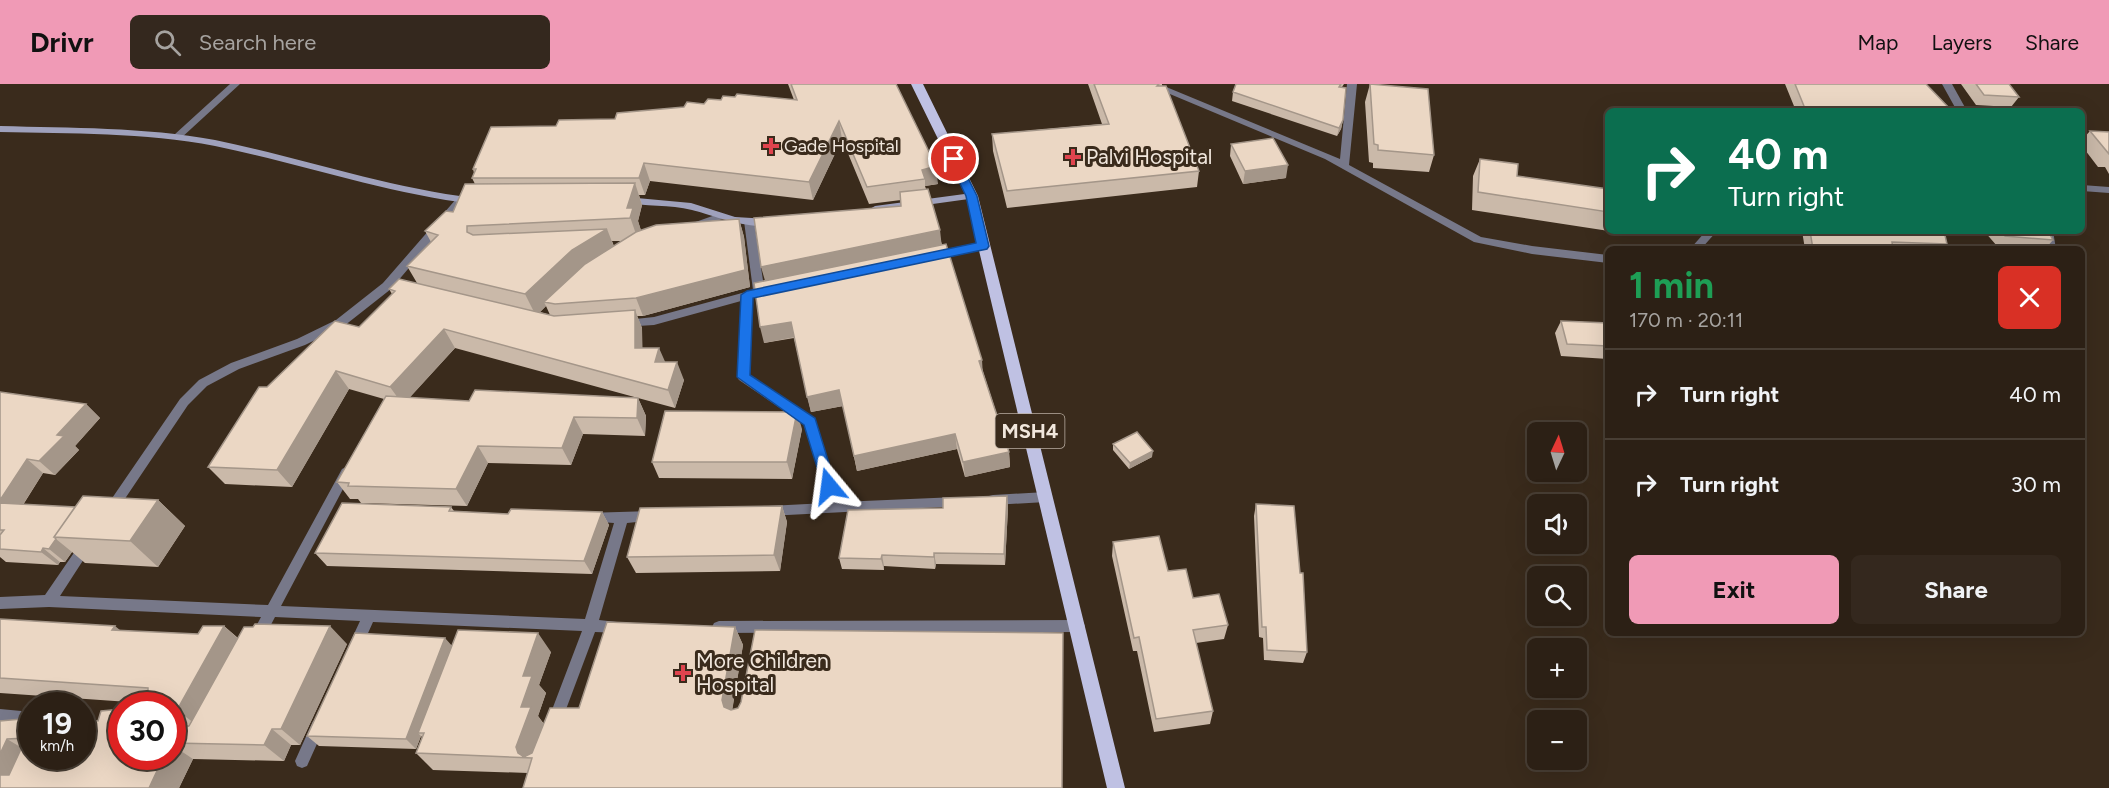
<!DOCTYPE html>
<meta charset="utf-8">
<style>
body{margin:0;font-family:Figtree,sans-serif;background:#34281e;color:#f1f3f6;height:100vh;display:flex;flex-direction:column;font-size:22px;white-space:nowrap}
*{box-sizing:border-box;margin:0}
p{font-size:20px;color:#a6a3a0}
.icon{flex:none;width:33px;height:33px;fill:none;stroke:currentColor;stroke-width:2;stroke-linecap:round;stroke-linejoin:round}
.map{position:relative;flex:1;overflow:hidden}
.panel{position:absolute;left:1605px;top:162px;width:480px;height:390px;display:flex;flex-direction:column;background:#2c2015;border-radius:9px;box-shadow:0 6px 24px #0002,0 0 0 2px #483e34}
.panel>*{flex:none}
.guide{position:absolute;left:1605px;top:24px;width:480px;height:126px;border-radius:9px;box-shadow:0 6px 24px #0002,0 0 0 2px #483e34;background:#0b6e4f;color:#fff;overflow:hidden}
.needle{width:39px;rotate:4deg}
.controls{position:absolute;left:1527px;top:338px;display:grid;gap:12px}
.controls a{display:grid;place-items:center;width:60px;height:60px;border-radius:9px;background:#2c2015;box-shadow:0 6px 24px #0002,0 0 0 2px #483e34;font-size:30px}
.speed{position:absolute;left:18px;top:608px;display:flex;gap:12px;font-size:30px;font-weight:700;text-align:center}
.speed>*{display:grid;place-content:center;width:78px;height:78px;border-radius:50%;background:#2c2015;box-shadow:0 6px 24px #0002,0 0 0 2px #483e34;line-height:1}
.speed small{font-size:15px;font-weight:400}
.speed .limit{border:9px solid #d22;background:#fff;color:#111}
.pin{position:absolute;display:grid;place-items:center;width:51px;height:51px;color:#fff;margin:-26px;border:3px solid #fff;border-radius:50%;box-shadow:0 2px 6px #0007}
.me{position:absolute;width:66px;margin:-33px;rotate:344deg;stroke-linejoin:round;filter:drop-shadow(0 0 4px #0008)}
.turn{display:flex;align-items:center;gap:21px;height:126px;padding:0 24px;font-size:27px}
.turn .icon{width:78px;height:78px;stroke-width:2.5}
.turn b{display:block;font-size:42px;line-height:51px}
.round{display:grid;place-items:center;flex:none;width:63px;height:63px;border-radius:9px;background:#34281e}
.headline{display:flex;align-items:center;justify-content:space-between;height:102px;padding:0 24px}
h1{font-size:36px;font-weight:700;line-height:45px;color:#1e9e55}
.cta{display:flex;gap:12px;margin-top:auto;padding:12px 24px}
.cta a{flex:1;height:69px;border-radius:9px;background:#f09ab6;color:#111;font-size:24px;font-weight:700;line-height:69px;text-align:center}
.cta a+a{background:#34281e;color:#f1f3f6}
ul{padding:0;list-style:none}
li{display:flex;align-items:center;gap:18px;height:90px;padding:0 24px;border-top:2px solid #483e34}
li div{flex:1}
li b{display:block;font-size:22px}
li em{font-style:normal}
header{display:flex;align-items:center;gap:36px;box-sizing:border-box;height:84px;padding:0 30px;background:#f09ab6;color:#111}
header strong{font-size:28px}
nav{display:flex;gap:33px;margin-inline-start:auto;font-size:21px}
.search{width:420px;height:54px;background:#34281e;display:flex;align-items:center;gap:15px;box-sizing:border-box;padding:0 21px;border-radius:9px;color:#a6a3a0;font-size:22px}
.map>svg:first-child{display:block}
.lines{fill:none;stroke-linecap:round;stroke-linejoin:round}
.street{fill:#777889;fill-rule:evenodd}
.secondary{fill:#9fa1bc;fill-rule:evenodd}
.primary{fill:#bfc1e3;fill-rule:evenodd}
.wall{fill:#cab9a9;fill-rule:evenodd}
.shaded-wall{fill:#a49689}
.building{fill:#ebd7c4;stroke:#a49689;stroke-width:1.5}
.route{fill:#1a73e8;stroke:#114b97;stroke-width:1.5}
.health-dot{fill:#e0444e;stroke:#3a2b1c;stroke-width:2}
.labels{text-anchor:middle;stroke-width:6;stroke-linejoin:round;paint-order:stroke}
.far-poi-label{font-size:18px;fill:#f1e7dd;stroke:#3a2b1c;text-anchor:start}
.shield{fill:#3a2b1c;stroke:#baafa3;stroke-width:1.5}
.shield-label{font-size:20px;font-weight:bold;fill:#f1e7dd}
.poi-label{font-size:21px;fill:#f1e7dd;stroke:#3a2b1c;text-anchor:start}
</style>
<header>
<strong>Drivr</strong>
<div class="search"><svg class="icon" aria-label="search" viewBox="0 0 24 24"><circle cx="10" cy="10" r="6"/><path d="M15 15l6 6"/></svg>Search here</div>
<nav><a>Map</a><a>Layers</a><a>Share</a></nav>
</header>
<div class="map">
<svg width="2109" height="704" viewBox="0 0 2109 704">
<rect width="100%" height="100%" fill="#3a2b1c"/>
<g class="lines">
<path class="street" d="M230 0H240L180 55H174V51Z
M1146 0H1159L1340 75 1347 0H1357L1349 81 1481 153 1532 162 1608 171V179L1532 170 1474 158 1325 75Z
M1942 0H1952L1967 27H1957Z
M2082 101 2109 103V109L2082 107Z
M461 113 465 114V118L391 205 344 242 305 261 239 285 207 302 188 321 114 431 110 432 106 431 104 427 106 423 180 315 199 296 231 279 297 255 336 236 383 199 457 114Z
M721 129 726 132 725 134 691 146 686 143 687 141Z
M749 134 754 137 764 203 769 207 768 210 752 214 749 291 814 335 840 418 957 413 961 414 963 418 961 422 768 432 764 431 762 427 764 423 768 422 827 419 805 341 739 296 737 293 741 217 654 241 622 243 620 240 626 236 654 233 753 206 744 137Z
M1706 147H1717L1701 165H1690Z
M2043 147H2053L2056 165H2046Z
M983 158 988 162 987 164 934 176 929 172 934 168Z
M346 383 350 385 352 388 281 522 585 535 614 439 586 437 584 433 586 429 652 427 656 428 658 432 656 436 627 439 599 536 626 539 628 543 626 547 621 549 595 548 559 644 554 646 549 644 547 639 582 547 373 538 360 567 355 569 350 567 348 563 360 537 275 533 263 556 258 558 253 556 251 552 261 533 49 523 0 525V513L45 511 82 457 87 456 92 457 93 461 60 512 268 521 342 385Z
M1046 408 1050 409 1052 413 1050 417 1046 418 993 421 989 420 987 416 989 412 993 411Z
M1078 536 1083 538 1085 542 1083 546 1078 548 719 549 714 547 712 543 714 539 719 537Z
M0 625 32 628V642L0 639Z
M318 635 323 637 325 642 307 682 302 684 297 682 295 677 313 637Z"/>
<path class="secondary" d="M0 42C71 44 144 43 215 56 302 74 385 103 474 114L479 117 474 120C385 109 302 80 215 62 144 48 71 50 0 48Z
M972 109 977 112 976 114 875 128 870 125 875 122Z
M626 113 691 119 735 133 768 135 773 138C759 150 709 130 692 126 670 120 645 123 622 118V114Z"/>
<path class="primary" d="M911 0H923L978 112 1125 704H1107L966 112Z"/>
</g>
<path class="wall" d="M788 0H896L938 100 925 102 926 105 942 161 1009 368 1010 383 965 393 957 365 857 387 843 322 811 328 794 254 764 259 765 197 901 122V116L869 120 842 55 813 116 650 97 645 111H639L642 121 638 137 641 147 739 135 744 153 750 203 643 232H637L642 244V264L665 278 684 296 675 324 638 314 646 332 645 352 583 350 571 381 488 379 467 422 361 419 358 415H350L337 398 384 315 349 305 292 403 225 400 208 383 267 303 359 243 392 210 389 205 417 199 407 182 431 158 425 147 453 128 475 100 472 94 474 89 473 85 556 42 615 35 704 20 735 13 794 16ZM612 157H623L614 162ZM546 222 550 231 540 228ZM455 264 638 314 469 317 409 314Z
M1088 0H1162V2L1199 87 1197 103 1007 124 993 67 992 50 1102 40Z
M1236 0H1344L1342 3 1343 36 1341 45 1337 52 1232 17 1233 8Z
M1370 0 1434 71 1429 88 1373 84V79L1369 78 1365 18Z
M1785 0H1926L1952 27H1796Z
M1961 0H2009L2019 13 2011 23 1976 21Z
M2090 47 2109 48V90L2105 83H2098L2082 62V56Z
M1231 60 1286 94 1243 100 1230 72Z
M1480 75 1517 92 1608 105V147H1637L1635 151 1472 126 1473 92Z
M1802 147H1944L1947 160 1943 165H1805Z
M1984 147H2048L2053 156 2045 165H2032L1997 162Z
M1561 237 1608 239V275L1561 272 1555 249Z
M0 308 86 320 100 334 75 362 79 366 55 391 43 389 23 421 75 423 158 416 185 442 158 483 85 479 72 468 65 478H60L58 481 6 478 0 473Z
M802 345 792 395 659 394 652 378Z
M1113 360 1152 373 1129 385 1113 366Z
M1007 412 1008 424 1005 481 936 480 935 485 884 482V486L842 485 839 474 943 424Z
M1256 420 1300 489 1307 568 1303 579 1264 576 1263 554 1259 553 1254 432Z
M782 422 787 438 780 487 636 489 627 473Z
M451 423 454 427 508 430 602 428 609 441 592 490 327 482 315 469Z
M1113 458 1168 487 1193 514 1228 541 1224 555 1196 559 1213 627 1210 640 1154 648 1137 567H1133L1112 472Z
M0 535 120 547 198 550 224 542 238 554 347 560 300 661H291L284 677 193 675 179 704H0V637L172 672V644L182 645 190 642 172 640V621L0 609Z
M735 543 743 561 732 626 1063 549 528 689 433 686 416 669 422 653 421 652 416 665 319 662 307 652 452 561 551 568 539 601 546 609 538 632 544 640 579 624Z"/>
<path class="shaded-wall" d="M1343 36 1341 45 1337 52 1339 44Z
M839 37 842 55 813 116 809 98Z
M644 79 650 97 645 111 639 94Z
M1288 81 1286 94 1243 100 1245 87Z
M936 82 938 100 925 102V95L922 86Z
M635 99 642 121 638 137 641 146 638 156 627 124Z
M739 135 744 153 750 203 643 232 636 214Z
M607 145 616 168 544 218 546 222 536 232 525 210 572 166Z
M940 146 942 164 766 200 761 183Z
M635 226 642 244 643 282 635 264Z
M791 238 795 253 764 259 760 243Z
M444 245 455 264 403 321 390 303Z
M659 264 667 282 655 278Z
M982 276 983 292 979 277Z
M677 278 684 296 675 324 668 306Z
M336 287 349 305 292 403 277 386Z
M839 306 843 322 811 328 807 313Z
M638 314 646 332 645 352 637 334Z
M86 320 100 334 75 362 79 366 55 391 39 377 57 351Z
M797 328 802 345 792 395 787 378Z
M574 333 583 350 571 381 562 364Z
M955 350 957 365 857 387 854 372Z
M478 362 488 379 467 422 456 405Z
M1153 367 1152 373 1129 385 1130 379Z
M1009 368 1010 383 965 393 963 378Z
M27 375 43 389 15 433 0 421V416Z
M1007 412 1008 424 1005 481 1004 470Z
M158 416 185 442 158 483 130 457Z
M782 422 787 438 780 487 774 471Z
M602 428 609 441 592 490 584 477Z
M56 455 72 468 65 478 49 465Z
M43 464 60 478 58 481 41 468Z
M934 469 936 480 935 485 934 473Z
M882 471 884 482V486L881 475Z
M115 542 137 560 112 546Z
M224 542 244 560 199 643 177 626Z
M330 542 347 560 300 661 281 645Z
M735 543 743 561 731 634 724 623 722 616Z
M538 549 551 568 539 601 546 609 538 632 544 641 532 674 521 673 518 669 516 663 521 623 523 592Z
M445 554 454 564 418 649 421 652 416 665 406 655Z
M272 645 291 661 284 677 264 661Z
M7 655 32 670 19 703 0 694V670Z
M172 661 193 675 179 704H149L164 672H172Z"/>
<path class="building" d="M791 0H896L936 82 922 86 925 95 867 103 839 37 809 98 644 79 639 94H472L476 85H473L491 43 556 42 559 36 615 35 617 29 684 23 687 18 704 20 708 15 721 16 723 12 735 13 737 10 797 16Z
M1094 0H1159L1157 2H1166L1199 87 1007 107 992 50 1109 40Z
M1236 0H1341L1339 3 1346 4 1343 36 1339 44 1233 8Z
M1370 0 1428 5 1434 71 1378 66V61L1374 60Z
M1795 0H1926L1952 27H1806Z
M1976 0H2009L2019 13 1984 11Z
M2090 47 2109 48V70Z
M1273 54 1288 81 1245 87 1231 60Z
M1480 75 1518 80 1517 92 1608 105V128L1478 108Z
M635 99 627 124H633L630 134 467 142V148L473 151 607 145 572 166 525 210 407 182 438 151 425 147 446 127 453 128 465 100Z
M928 105 940 146 761 183 754 134 901 122 900 108Z
M739 135 745 186 636 214 555 220 544 218 585 180 636 148 656 141Z
M1810 147H1944L1947 160 1892 158 1893 165H1813Z
M2001 147H2048L2053 156 2005 152Z
M946 160 982 276 979 277 1009 368 963 378 955 350 854 372 839 306 807 313 791 238 760 243 754 199Z
M399 195 554 232 635 226V264H659L655 278H677L668 306 444 245 390 303 336 287 277 386 208 383 259 303H267L335 237 359 243 395 207 389 205Z
M1561 237 1608 239V262L1567 260Z
M475 306 638 314 637 334 574 333 562 364 478 362 456 405 348 402 349 399 337 398 386 312 469 317Z
M0 308 86 320 57 351 64 352 39 377 27 375 0 416Z
M665 327 797 328 787 378H652Z
M1137 348 1153 367 1130 379 1113 360Z
M83 412 158 416 130 457 54 453Z
M1007 412 1004 470 934 469V473L882 471 881 475 839 474 848 426 943 424V414Z
M0 419 75 423 54 453 56 455 49 465 43 464 41 468 0 465V451L4 446H0Z
M342 419 451 423 449 427 508 430 511 425 602 428 584 477 315 469Z
M1256 420 1294 422 1300 489H1303L1307 568 1267 566 1266 543H1262Z
M782 422 774 471 627 473 640 424Z
M1159 452 1168 487 1186 485 1193 514 1219 510 1228 541 1193 546 1213 627 1156 635 1139 553 1134 554 1113 458Z
M0 535 115 542 112 546 198 550 203 542H224L177 626H172V621H148V604L0 594Z
M607 538 735 543 722 616 724 623 731 626 738 624 741 618 755 546 1063 549 1062 704H523L532 674 416 669 424 649H418L458 546 538 549 523 592H532L521 623H531L516 663 518 669 524 673 532 669 550 624H579Z
M255 540 330 542 281 645H272L264 661 172 659V644L182 645 189 642 244 543H253Z
M355 549 445 554 406 655 307 652Z
M122 625V672H164L149 704H0V691H9L26 654 7 655 0 670V637L32 634V672H82V635L98 637 101 627Z"/>
<path class="route" d="M950 72H957L977 112 989 162 987 165 753 214 750 291 815 334 836 402 829 408 824 406 804 341 737 293 741 211 747 207 976 159 966 112 948 75Z"/>
<g class="health-dot">
<path d="M768 53h6v6h6v6h-6v6h-6v-6h-6v-6h6z"/>
<path d="M1070 64h6v6h6v6h-6v6h-6v-6h-6v-6h6z"/>
<path d="M680 580h6v6h6v6h-6v6h-6v-6h-6v-6h6z"/>
</g>
<g class="labels">
<g class="far-poi-label">
<text x="784" y="68">Gade Hospital</text>
</g>
<rect class="shield" x="995.5" y="330" width="69" height="34" rx="4.5"/>
<g class="shield-label">
<text x="1030" y="354">MSH4</text>
</g>
<g class="poi-label">
<text x="1086" y="80">Palvi Hospital</text>
<text x="696" y="584">More Children<tspan x="696" dy="24">Hospital</tspan></text>
</g>
</g>
</svg>
<div class="controls">
<a><svg class="needle" viewBox="-14 -14 28 28"><path d="M0-13l5 13h-10z" fill="#e53935"/><path d="M0 13l5-13h-10z" fill="#a6a3a0"/></svg></a>
<a><svg class="icon" aria-label="sound" viewBox="0 0 24 24"><path d="M4 9h4l5-4v14l-5-4H4zM17 9q2 3 0 6"/></svg></a>
<a><svg class="icon" aria-label="search" viewBox="0 0 24 24"><circle cx="10" cy="10" r="6"/><path d="M15 15l6 6"/></svg></a>
<a>+</a>
<a>−</a>
</div>
<div class="speed"><div>19<small>km/h</small></div><div class="limit">30</div></div>
<div class="pin" style="left:954px;top:75px;background:#d93025"><svg class="icon" aria-label="arrive" viewBox="0 0 24 24"><path d="M6 21V4h12l-3 4 3 4H6"/></svg></div>
<svg class="me" style="left:829px;top:402px" viewBox="-20 -20 40 40"><path d="M0-17L14 15 0 8-14 15z" fill="#1a73e8" stroke="#fff" stroke-width="4"/></svg>
<div class="guide">
<div class="turn"><svg class="icon" aria-label="right" viewBox="0 0 24 24"><path d="M7 20v-9h11M14 6l5 5-5 5"/></svg><div><b>40 m</b>Turn right</div></div>
</div>
<section class="panel">
<div class="headline"><div><h1>1 min</h1><p>170 m · 20:11</p></div><a class="round" style="background:#d93025;color:#fff"><svg class="icon" aria-label="close" viewBox="0 0 24 24"><path d="M6 6l12 12M18 6L6 18"/></svg></a></div>
<ul>
<li><svg class="icon" aria-label="right" viewBox="0 0 24 24"><path d="M7 20v-9h11M14 6l5 5-5 5"/></svg><div><b>Turn right</b></div><em>40 m</em></li>
<li><svg class="icon" aria-label="right" viewBox="0 0 24 24"><path d="M7 20v-9h11M14 6l5 5-5 5"/></svg><div><b>Turn right</b></div><em>30 m</em></li>
</ul>
<div class="cta"><a>Exit</a><a>Share</a></div>
</section>
</div>
